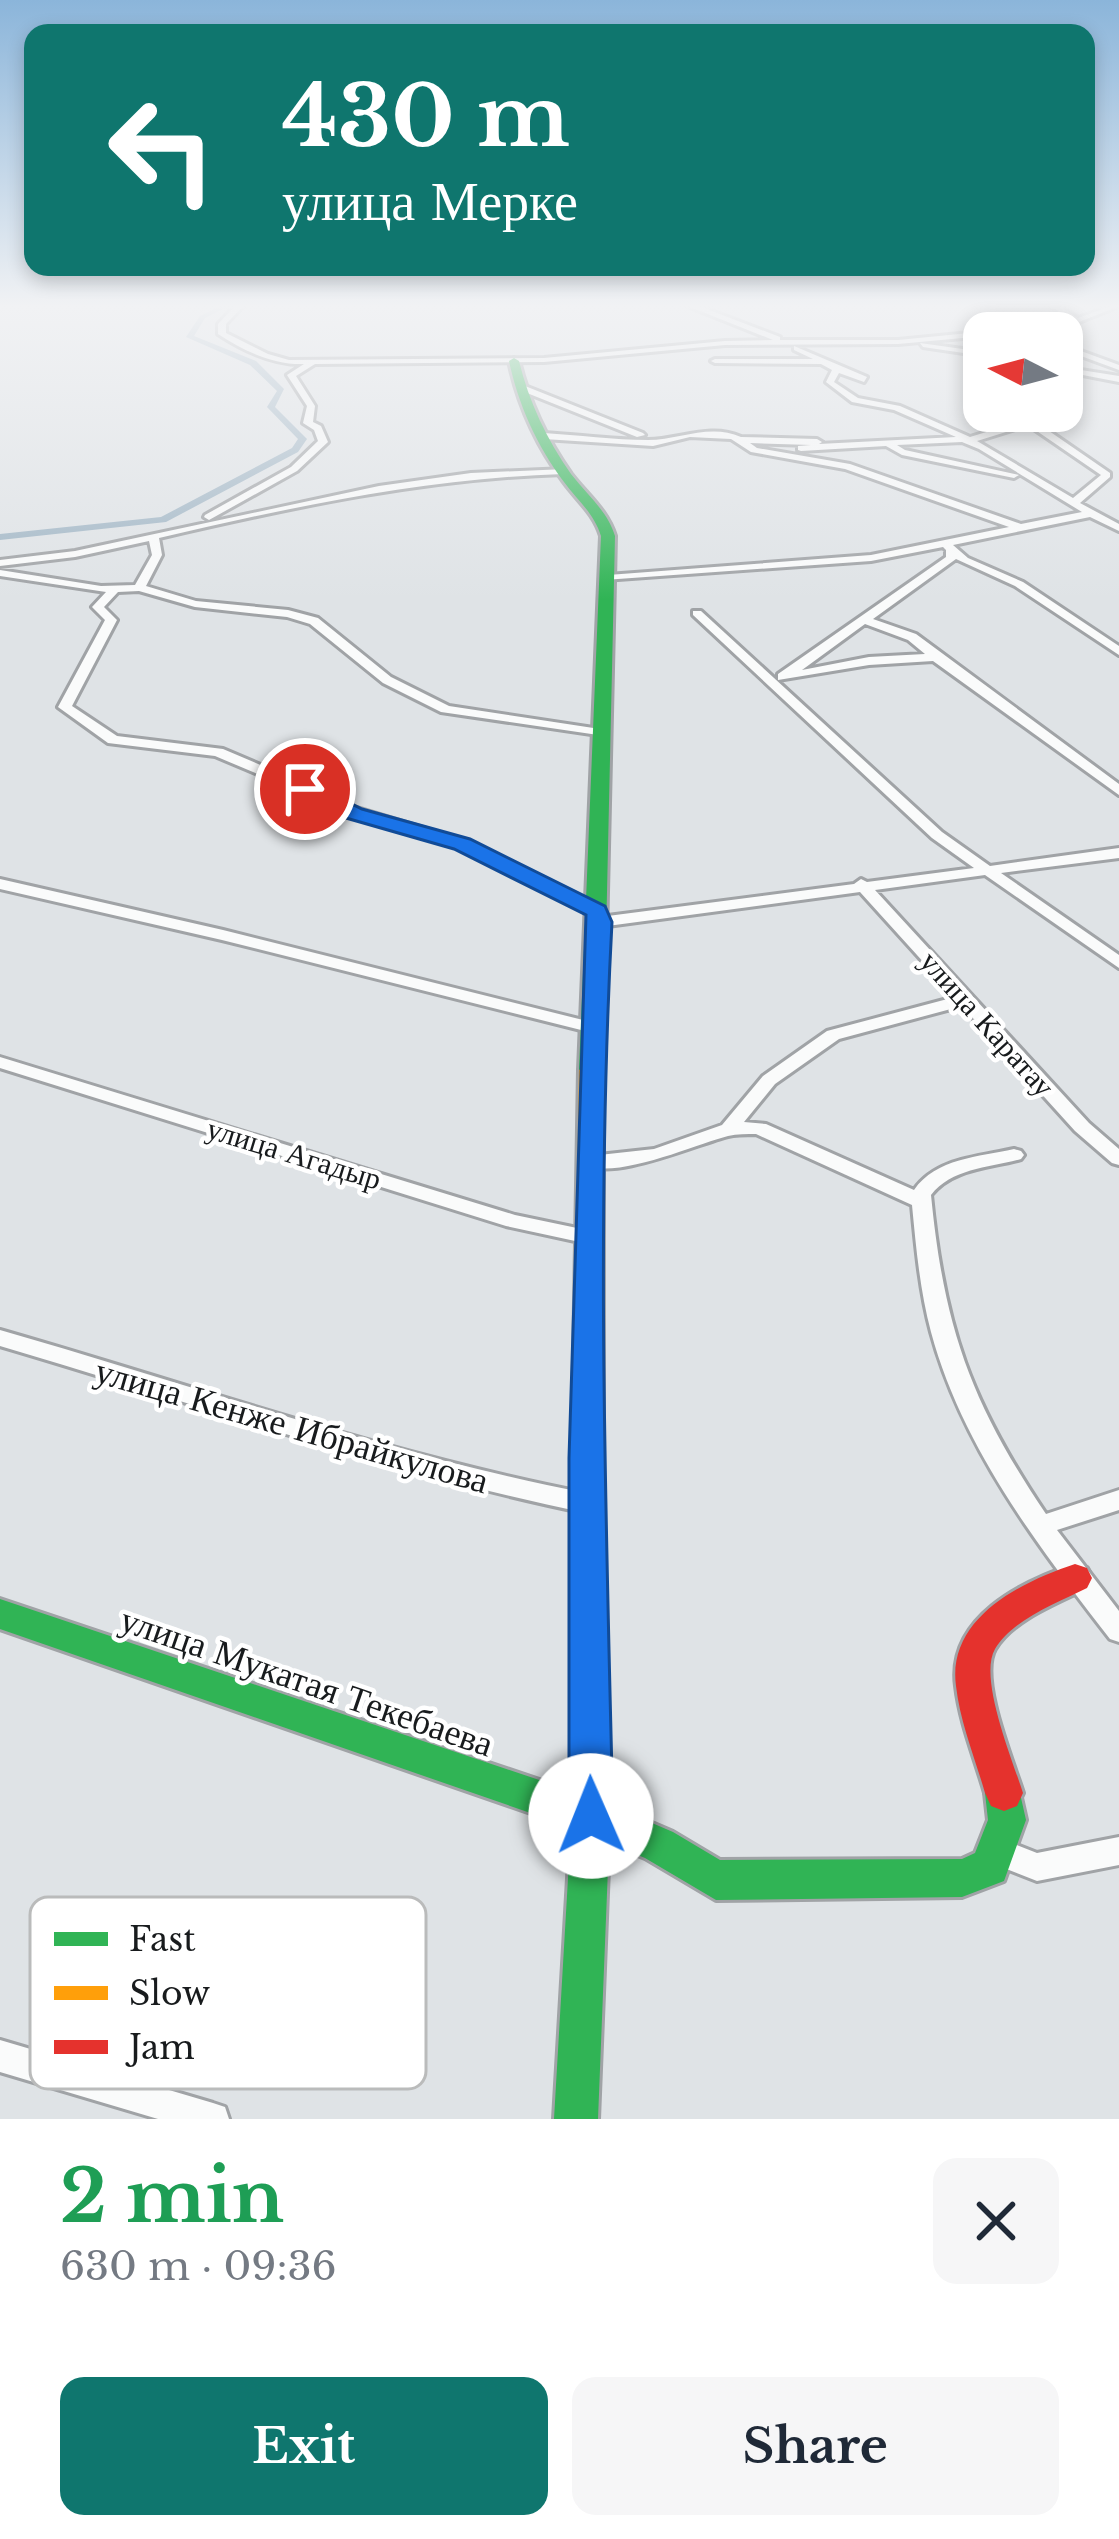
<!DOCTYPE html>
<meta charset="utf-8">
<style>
body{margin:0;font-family:"Libre Baskerville",serif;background:#f6f6f7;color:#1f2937;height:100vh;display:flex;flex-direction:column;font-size:45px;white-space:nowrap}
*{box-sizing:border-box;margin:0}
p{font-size:39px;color:#747a83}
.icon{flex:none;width:66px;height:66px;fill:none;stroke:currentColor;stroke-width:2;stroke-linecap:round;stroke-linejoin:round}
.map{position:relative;height:2119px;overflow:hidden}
.side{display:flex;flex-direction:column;background:#fff;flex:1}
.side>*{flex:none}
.top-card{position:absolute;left:24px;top:24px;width:1071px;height:252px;border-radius:24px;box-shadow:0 6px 18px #0003;background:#0f766e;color:#fff;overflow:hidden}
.needle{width:78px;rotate:276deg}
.fabs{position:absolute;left:963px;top:312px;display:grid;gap:24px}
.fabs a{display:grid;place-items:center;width:120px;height:120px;border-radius:24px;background:#fff;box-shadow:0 6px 18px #0003;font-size:60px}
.pin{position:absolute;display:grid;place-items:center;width:102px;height:102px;color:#fff;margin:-51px;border:6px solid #fff;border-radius:50%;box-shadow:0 3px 12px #0007}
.me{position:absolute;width:132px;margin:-66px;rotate:359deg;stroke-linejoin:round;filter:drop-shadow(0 0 9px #0008)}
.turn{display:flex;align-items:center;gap:42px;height:252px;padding:0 60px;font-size:54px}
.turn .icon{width:156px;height:156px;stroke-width:2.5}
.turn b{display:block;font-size:84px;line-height:102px}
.round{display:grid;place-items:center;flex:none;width:126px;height:126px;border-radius:24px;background:#f6f6f7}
.summary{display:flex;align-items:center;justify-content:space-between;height:204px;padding:0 60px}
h1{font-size:72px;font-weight:700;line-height:90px;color:#1e9e55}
.action{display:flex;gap:24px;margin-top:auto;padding:24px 60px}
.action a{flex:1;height:138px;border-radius:24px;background:#0f766e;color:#fff;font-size:48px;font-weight:700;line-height:138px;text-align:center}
.action a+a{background:#f6f6f7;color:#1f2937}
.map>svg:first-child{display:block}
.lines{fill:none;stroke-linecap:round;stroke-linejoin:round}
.canal{fill:#a1b6c5;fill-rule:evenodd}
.street-casing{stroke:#a0a3a6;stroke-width:6}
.fast-casing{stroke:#a0a3a6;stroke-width:6}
.slow-casing{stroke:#a0a3a6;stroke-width:6}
.jam-casing{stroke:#a0a3a6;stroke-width:6}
.street{fill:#fafbfb;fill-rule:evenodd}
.fast{fill:#30b455;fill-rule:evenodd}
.slow{fill:#ff9f0a;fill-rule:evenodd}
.jam{fill:#e5322d;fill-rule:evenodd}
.route{fill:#1a73e8;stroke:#114b97;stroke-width:3}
.labels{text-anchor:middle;stroke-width:9;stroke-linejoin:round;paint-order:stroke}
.street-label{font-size:30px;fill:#181b1d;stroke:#fff}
.near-street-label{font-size:36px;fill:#181b1d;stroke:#fff}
.key{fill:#fff;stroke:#babbbb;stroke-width:3}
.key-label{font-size:33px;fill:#181b1d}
</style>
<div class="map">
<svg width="1119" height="2119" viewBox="0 0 1119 2119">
<rect width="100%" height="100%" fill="#dfe3e6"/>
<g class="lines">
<path class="canal" d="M227 303H235L205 318 194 336 256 361 284 389 275 407 307 439 298 452 166 522 0 540V534L161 517 292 448 298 439 267 407 277 391 250 365 186 337 200 316Z"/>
<defs>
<path id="street" d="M238 303H246L226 324V333L268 354 289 360 544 358 725 341 773 340 680 303H691L780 337V340H898L1063 324 1071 320 1046 303H1055L1078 318 1119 303V306L1064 328 984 333V336L898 344 725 345 544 362 315 364 296 376 315 406 313 422 321 426 328 442 297 471 209 520 204 517 205 515 291 467 318 441 314 430 303 423 307 406 287 375 304 364C273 365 244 351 218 334V324Z
M920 343 984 352V356L923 347Z
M1062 344 1119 365V370L1062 349Z
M794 346 867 377 864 382 839 373 834 382 858 398 900 406 970 437 1022 421 1010 411H1020L1110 473V477L1080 503 1119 524V531L1090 517 953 545 968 558 1023 582 1119 646V655L1015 586 956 559 873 619 916 634 1119 784V795L933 661 869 665 778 680V674L946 557V550L943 547 871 561 604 580 602 578 608 575 871 555 1009 527 845 469 751 452 731 439 690 437 653 446 544 439 539 436 544 433C578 435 614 440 648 440 679 440 710 423 741 437L817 439 822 442 819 444 956 437 894 410 852 402 826 382 832 370 821 364 715 363 711 361 715 359H813L794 350ZM1028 425 1101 475 1073 498 977 441ZM962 442 979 449 1082 512 1021 524 850 464 757 448 750 443 811 445 798 446V450L801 451 886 446 902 455 1014 478 1019 475 905 450 897 445ZM865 624 908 640 925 654 869 657 802 670Z
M1062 367 1119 376V382L1062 371Z
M975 375 984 382V389L971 378Z
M520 384 643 433 645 435 637 437 517 389Z
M566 469 568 471 563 474C426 478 292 507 159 538L162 555 146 586 196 601 288 610 318 618 391 677 449 706 600 729 607 733 605 736 441 712 383 683 310 624 287 617 195 607 139 591 118 592 104 607 117 620 72 706 117 736 223 749 310 786 324 798 467 841 603 908 605 911 603 914 597 916 457 847 314 804 300 792 215 756 108 743 58 707 105 620 92 607 106 592 0 576V570L101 586 135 585 152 555 149 541 75 557 0 566V560L75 551 379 486 471 473Z
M693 611H701L942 832 990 866 1119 848V858L1001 873 1119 955V968L985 875 875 890 1089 1123 1119 1149V1165L1112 1163 1075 1131 962 1006 839 1039 775 1084 744 1122 766 1124 914 1190C936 1158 979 1157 1014 1149L1021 1151 1024 1155 1021 1159C989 1168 952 1168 931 1195 944 1328 971 1403 1046 1514L1119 1490V1510L1057 1530 1119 1611V1642L1110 1639C1038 1546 962 1447 931 1332 920 1291 916 1247 912 1205L756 1134C747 1134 737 1134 728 1136 696 1144 608 1184 580 1162L590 1156 654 1149 722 1125 763 1076 827 1031 955 997 860 892 600 927 592 922 600 917 854 884 861 879 867 882 974 868 932 838 693 615Z
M0 879 223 930 599 1024 602 1028 593 1033 222 940 0 889Z
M0 1057 515 1215 596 1232 599 1237 596 1242 589 1244 506 1226 0 1068Z
M0 1330C195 1386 386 1454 586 1493L595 1496 598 1503 595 1510 586 1513C386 1472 195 1403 0 1346Z
M996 1837 1037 1853 1119 1837V1865L1037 1881 986 1861 981 1851 986 1841Z
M0 2040 213 2103 225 2107 229 2119H158L0 2072Z"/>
<path id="fast" d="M514 358 519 361C529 402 547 440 571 474 587 495 607 510 615 536L603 1070 591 1077 579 1070 601 536C594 513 577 500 564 482 537 446 518 404 509 361Z
M587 1520 599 1524 603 1534 610 1805 673 1832 720 1860 962 1859 975 1853 988 1820 985 1793 991 1780 1004 1775 1017 1780 1026 1820 1004 1881 962 1897 716 1900 645 1858 609 1843 598 2119H554L571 1827 0 1629V1599L572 1791 571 1534 575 1524Z"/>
<path id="slow" d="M591 1063 603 1070V1534L599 1544 587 1548 575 1544 571 1534 579 1070Z"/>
<path id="jam" d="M1075 1564 1087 1568 1092 1578 1087 1588C1057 1603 1013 1619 995 1649 978 1678 1013 1761 1023 1793L1017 1806 1004 1811 991 1806 985 1793C975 1758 960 1722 956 1686 947 1618 1021 1582 1075 1564Z"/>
</defs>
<use href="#street" class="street-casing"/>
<use href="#fast" class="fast-casing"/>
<use href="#slow" class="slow-casing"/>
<use href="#jam" class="jam-casing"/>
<use href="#street" class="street"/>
<use href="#fast" class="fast"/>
<use href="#slow" class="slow"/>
<use href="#jam" class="jam"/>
</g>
<linearGradient id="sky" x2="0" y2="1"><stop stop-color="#8bb5da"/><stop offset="0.51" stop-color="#f1f2f4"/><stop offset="1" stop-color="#f1f2f4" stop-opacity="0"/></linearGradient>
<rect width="1119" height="600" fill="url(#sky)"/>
<path class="route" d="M297 784H312L362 809 470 839 605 906 612 922C596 1220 606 1518 613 1816L606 1831 591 1837 576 1831 569 1816V1458L586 915 454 849 346 818 297 794Z"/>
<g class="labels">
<g class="street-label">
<text transform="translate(987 1024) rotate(48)" y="10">улица Каратау</text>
<text transform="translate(294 1154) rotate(17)" y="10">улица Агадыр</text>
</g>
<g class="near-street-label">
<text transform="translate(292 1425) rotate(16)" y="13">улица Кенже Ибрайкулова</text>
<text transform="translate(307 1681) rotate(19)" y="13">улица Мукатая Текебаева</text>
</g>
</g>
<rect x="30" y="1897" width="396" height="192" rx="18" class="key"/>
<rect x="54" y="1932" width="54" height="14" fill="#30b455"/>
<rect x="54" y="1986" width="54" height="14" fill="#ff9f0a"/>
<rect x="54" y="2040" width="54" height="14" fill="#e5322d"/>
<g class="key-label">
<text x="129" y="1951">Fast</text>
<text x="129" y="2005">Slow</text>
<text x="129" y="2059">Jam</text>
</g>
</svg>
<div class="fabs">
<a><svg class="needle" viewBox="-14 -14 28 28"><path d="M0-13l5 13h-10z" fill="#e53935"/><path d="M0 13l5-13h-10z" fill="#747a83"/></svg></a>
</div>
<div class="pin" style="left:305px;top:789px;background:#d93025"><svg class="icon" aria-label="arrive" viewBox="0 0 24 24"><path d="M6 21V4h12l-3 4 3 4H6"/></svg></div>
<svg class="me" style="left:591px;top:1816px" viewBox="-20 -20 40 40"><circle r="19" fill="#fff"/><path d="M0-13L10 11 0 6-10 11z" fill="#1a73e8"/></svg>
<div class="top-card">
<div class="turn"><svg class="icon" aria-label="left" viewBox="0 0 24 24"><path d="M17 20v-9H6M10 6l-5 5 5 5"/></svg><div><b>430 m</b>улица Мерке</div></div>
</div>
</div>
<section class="side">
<div class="summary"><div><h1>2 min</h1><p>630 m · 09:36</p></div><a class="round"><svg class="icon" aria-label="close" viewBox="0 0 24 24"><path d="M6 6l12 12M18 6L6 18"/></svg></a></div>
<div class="action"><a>Exit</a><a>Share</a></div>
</section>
